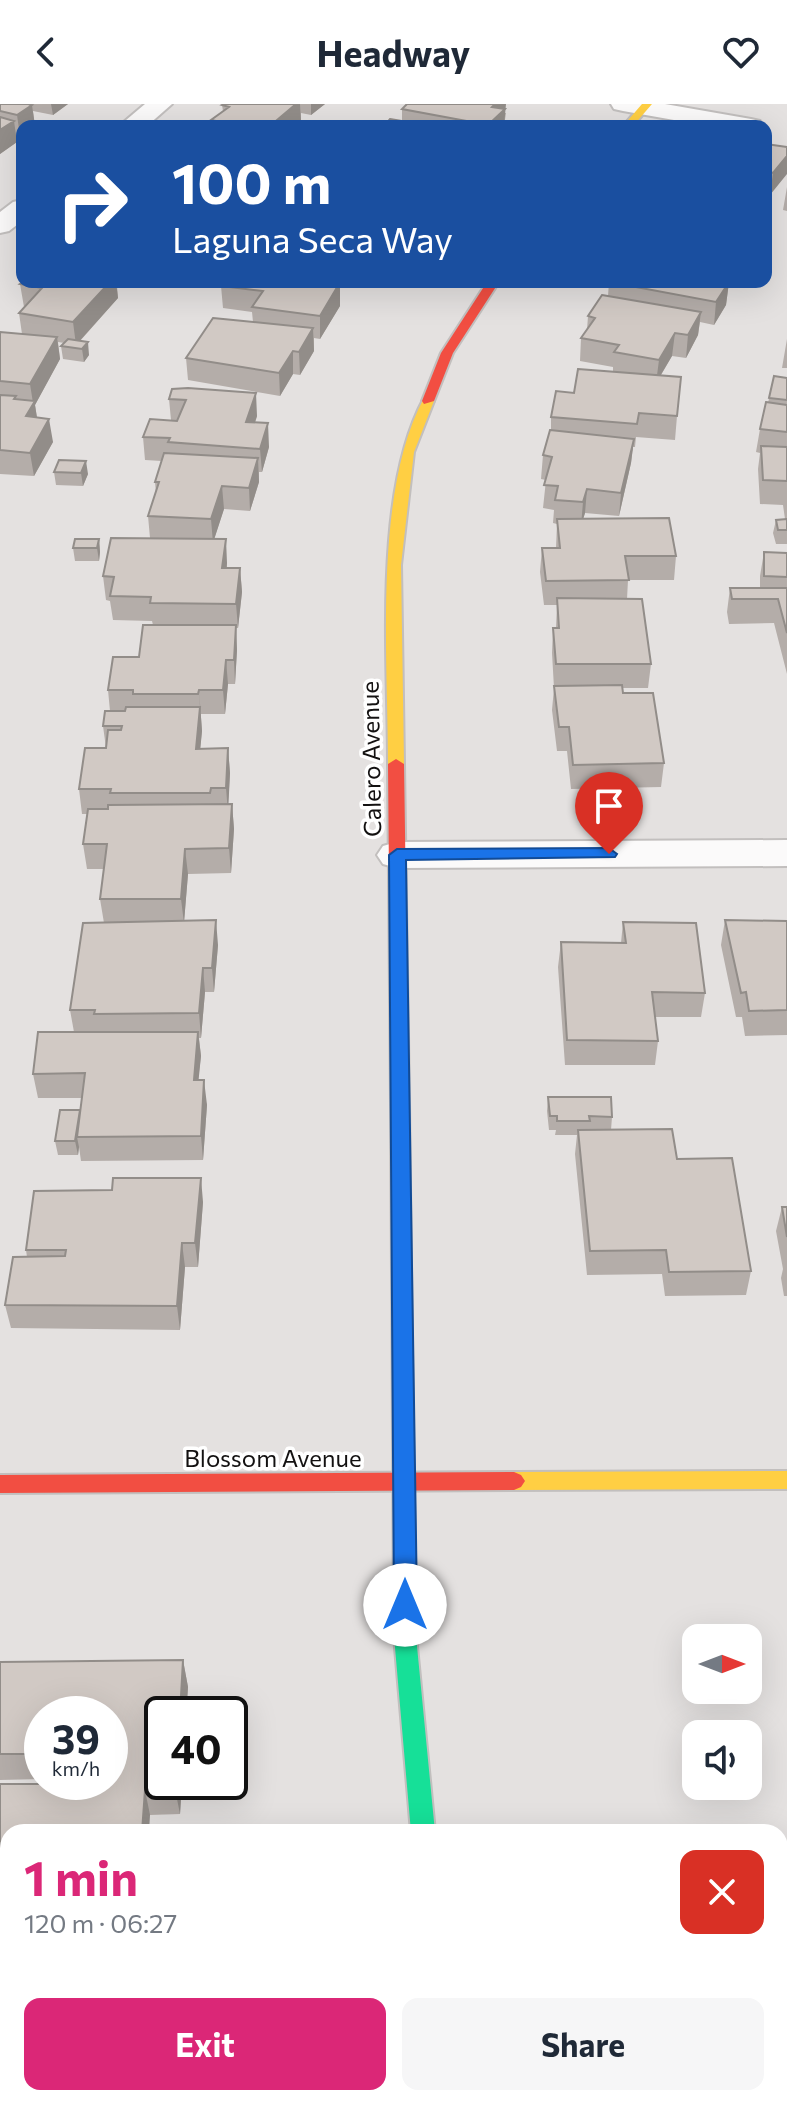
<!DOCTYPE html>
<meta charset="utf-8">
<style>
body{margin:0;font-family:Commissioner,sans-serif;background:#f6f6f7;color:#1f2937;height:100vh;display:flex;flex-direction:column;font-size:30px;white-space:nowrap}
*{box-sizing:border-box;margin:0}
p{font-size:26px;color:#747a83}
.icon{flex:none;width:44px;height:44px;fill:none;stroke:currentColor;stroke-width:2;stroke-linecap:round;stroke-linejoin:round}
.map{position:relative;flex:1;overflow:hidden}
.sheet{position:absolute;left:0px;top:1720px;width:788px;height:282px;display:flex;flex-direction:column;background:#fff;border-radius:24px 24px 0 0;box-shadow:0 8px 32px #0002}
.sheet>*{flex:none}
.top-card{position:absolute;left:16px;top:16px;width:756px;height:168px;border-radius:16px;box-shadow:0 8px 32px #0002;background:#1a4fa0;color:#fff;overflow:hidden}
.needle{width:52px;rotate:90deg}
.fabs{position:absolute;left:682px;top:1520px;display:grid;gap:16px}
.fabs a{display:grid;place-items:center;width:80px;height:80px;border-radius:16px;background:#fff;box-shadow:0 8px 32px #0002;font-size:40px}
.speed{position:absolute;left:24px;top:1592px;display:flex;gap:16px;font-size:40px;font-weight:700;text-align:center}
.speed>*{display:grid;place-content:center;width:104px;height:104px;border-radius:50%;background:#fff;box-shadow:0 8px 32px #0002;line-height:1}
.speed small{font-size:20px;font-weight:400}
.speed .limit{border:4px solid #111;border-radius:12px;background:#fff;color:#111}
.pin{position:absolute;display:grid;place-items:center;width:68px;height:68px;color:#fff;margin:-82px -34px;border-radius:50% 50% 50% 0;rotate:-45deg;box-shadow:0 0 8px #0007}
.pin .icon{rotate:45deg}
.me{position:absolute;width:88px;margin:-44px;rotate:0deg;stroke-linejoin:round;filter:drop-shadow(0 0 6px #0008)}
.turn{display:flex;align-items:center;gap:28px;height:168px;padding:0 24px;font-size:36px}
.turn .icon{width:104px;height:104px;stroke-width:2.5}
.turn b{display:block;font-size:56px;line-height:68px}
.round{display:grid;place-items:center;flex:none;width:84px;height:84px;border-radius:16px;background:#f6f6f7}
.head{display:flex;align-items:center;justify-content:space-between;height:136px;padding:0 24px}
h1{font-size:48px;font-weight:700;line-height:60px;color:#db2777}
.primary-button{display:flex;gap:16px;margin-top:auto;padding:16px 24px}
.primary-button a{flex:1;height:92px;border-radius:16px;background:#db2777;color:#fff;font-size:32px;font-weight:700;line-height:92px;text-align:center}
.primary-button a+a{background:#f6f6f7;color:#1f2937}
header{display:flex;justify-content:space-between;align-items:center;height:104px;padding:0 24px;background:#fff;font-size:36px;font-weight:700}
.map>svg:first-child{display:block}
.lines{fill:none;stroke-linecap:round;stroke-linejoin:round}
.street-casing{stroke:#c2bfbe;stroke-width:4}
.fast-casing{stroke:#c2bfbe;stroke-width:4}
.slow-casing{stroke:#c2bfbe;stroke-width:4}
.jam-casing{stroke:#c2bfbe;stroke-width:4}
.street{fill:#fbfafa;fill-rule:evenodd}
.fast{fill:#16e098;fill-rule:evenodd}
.slow{fill:#ffcf43;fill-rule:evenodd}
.jam{fill:#f24e42;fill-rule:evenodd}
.wall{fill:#b4ada9}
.shaded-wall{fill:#928d89}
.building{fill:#d1c9c4;stroke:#928d89;stroke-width:2}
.route{fill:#1a73e8;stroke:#114b97;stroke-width:2}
.labels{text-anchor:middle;stroke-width:7;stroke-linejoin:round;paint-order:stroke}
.street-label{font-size:24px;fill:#131111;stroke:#fff}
</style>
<header><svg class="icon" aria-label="back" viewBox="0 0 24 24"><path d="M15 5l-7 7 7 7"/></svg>Headway<svg class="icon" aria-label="heart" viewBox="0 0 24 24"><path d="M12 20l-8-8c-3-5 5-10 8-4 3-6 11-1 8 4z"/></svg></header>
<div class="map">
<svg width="787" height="2001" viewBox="0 0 787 2001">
<rect width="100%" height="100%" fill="#e4e1e0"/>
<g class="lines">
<defs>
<path id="street" d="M145 0H172L147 22H119Z
M611 0H665L751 15 760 17 763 22H708L623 7 614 5Z
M22 96V117L9 127 0 129V108L13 98Z
M787 736V762L397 764 383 760 377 751 383 742 397 738Z"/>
<path id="fast" d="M403 1323 410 1326 413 1332 416 1532 435 1728H411L394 1532 393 1332 396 1326Z
M443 1994H469L470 2001H444Z"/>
<path id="slow" d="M642 0H652L633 22H623Z
M424 294 434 297 414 348 401 461 404 660 396 665 388 660C388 554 373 388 424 294Z
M400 993 409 1000 413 1332 410 1338 403 1341 396 1338 393 1332 391 1000Z
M787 1367V1385L514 1386 507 1383 503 1377 507 1371 514 1368Z"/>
<path id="jam" d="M487 178H499L453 249 434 297 424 300 422 297 441 249Z
M396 655 404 660 409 1000 400 1007 391 1000 388 660Z
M514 1368 521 1371 525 1377 521 1383 514 1386 0 1389V1371Z"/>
</defs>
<use href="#street" class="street-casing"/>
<use href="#fast" class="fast-casing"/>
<use href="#slow" class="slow-casing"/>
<use href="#jam" class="jam-casing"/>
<use href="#street" class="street"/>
<use href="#fast" class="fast"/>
<use href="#slow" class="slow"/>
<use href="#jam" class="jam"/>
</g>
<path class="wall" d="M0 0H68L53 11 33 7 35 22H22V30L20 32 16 31 17 38 0 50Z
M224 0H325L311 11 301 9V18L297 21 298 22H211V16L223 7 222 1Z
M402 5 506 9 504 22H384L402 17Z
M766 40 787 43 770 91 766 90Z
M787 83V107L783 106Z
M23 178H126L122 183 117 182 118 194 80 237 89 251 84 258 63 255 61 242 64 239 58 238 60 255 35 301 37 314 53 338 34 372 0 370V228L22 230 19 209 24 203 20 180Z
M224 178H340V202L320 235 314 234V247L300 271 293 270 280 292 188 276 186 254 253 218 252 208 223 204 221 182Z
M609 178H729L726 201 714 221 700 218 698 231 686 254 672 252 661 271 677 312 675 336 636 333 635 343H633L631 359 619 412 585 409 583 415 676 452 674 476H628L627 495 651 560 648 584H622L623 589 664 659 661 683 571 685 567 647H557L552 606 554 584 552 549 553 524H556L557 501H544L540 468 542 444H556L557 420 553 419 554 406 543 404 546 376 541 375 543 351 551 326V313L574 289 613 268V263L580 257 581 234 587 226 588 212 608 192Z
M787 235V264H782Z
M774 272 787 274V440H776L773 429 776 416 785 415 783 401 760 400 758 365 760 349 756 348 760 325 768 299Z
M172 285 257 312 255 319 269 343 262 368H259V378L250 407 224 405 214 435 227 459V464H240L242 488 238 524H236L237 546 235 580H228L225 610H201V613L202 627 200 645 228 644 230 669 228 700H232L234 725 231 769 188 770 184 817 218 841 214 888H205L201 934H199L201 952 198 976 207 1001 203 1056 81 1057 79 1043 78 1051H58L55 1037 80 1006 82 994H38L33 970 74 928 70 906 104 819 100 795 104 765H87L83 740 87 710H82L79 685 106 644 103 622 110 607 108 586 139 553 153 521 152 517 113 516 110 497 106 496 103 472 150 434 148 412 156 389 155 378 162 357 145 356 143 333 171 316 169 295Z
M59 356 88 370 83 382 56 381 54 368Z
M99 435 100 448 99 457H75L73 444Z
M764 448 787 449V570L774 519 729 520 727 508 730 484H760V472Z
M725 816 787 817V931L745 932 742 913H736L721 841Z
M623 818 705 889 701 913H655L658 937 655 961H565L558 863 561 838 621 839Z
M548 993 612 1013 611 1026 677 1055 751 1167 746 1191 665 1192 662 1170 587 1171 575 1050 577 1031H555L556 1026H549L547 1007Z
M203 1098 198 1163H185L180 1226 11 1224 5 1201 27 1153 26 1146Z
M782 1103H787V1192H784L781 1174 783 1165 776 1127Z
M183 1556 188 1583 180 1710 150 1711 8 1728V1836H0V1680L110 1678 42 1610V1675L0 1676V1558Z"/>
<path class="shaded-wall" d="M51 0H68L53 11Z
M296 0H300L301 18 296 22 276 17Z
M311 0H325L311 11Z
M495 0H506L504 22H488L492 3Z
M32 1 35 22H22V30L20 32 17 11Z
M14 17 17 38 0 50V26Z
M787 52V70L770 91 773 69Z
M110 178H116L118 194 76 241 73 218Z
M332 178H340V202L320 235V212Z
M729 178 726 201 714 221 716 198Z
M701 208 698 231 686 254 688 231Z
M313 224 314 247 300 271 299 248Z
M675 229 672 252 656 279 659 256Z
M57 233 60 255 35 301 38 320 26 312 33 299 30 280Z
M88 238 89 251 84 258 82 245Z
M293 247V270L280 292 279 269Z
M256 289 257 312 247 341 246 318Z
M49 315 53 338 34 372 30 349Z
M268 319 269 343 262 368 260 345Z
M634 335 631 359 619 412 621 389Z
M258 354 259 378 250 407 249 384Z
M86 357 88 370 83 382 81 369Z
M222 382 224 405 213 439 211 415Z
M587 385 585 409 581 422 583 398Z
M99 435 100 448 99 457 97 444Z
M226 435 227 459 224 488 222 464Z
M240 464 242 488 238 524 236 500Z
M236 521 237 546 235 580 234 556Z
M226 556 228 580 225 610 223 586Z
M199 586 202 627 198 669 196 645 200 603Z
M228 644 230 669 228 709 226 684Z
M232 700 234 725 231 769 229 744Z
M185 745 188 770 184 819 181 795Z
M216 816 218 841 214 888 212 864Z
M203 864 205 888 201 934 199 909Z
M198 928 201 952 196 1001 194 976Z
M204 976 207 1001 203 1056 201 1032Z
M80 1006 77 1033 79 1043 78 1051 75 1037Z
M201 1074 203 1098 198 1163 195 1139Z
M182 1139 185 1163 180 1226 177 1202Z
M183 1556 188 1583 186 1610H180Z
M176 1678H182L180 1710 175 1685Z
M145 1686 150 1711 149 1728H142Z
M165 1994H171V2001H164Z"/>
<path class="building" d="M0 0H28L32 1 17 11 0 7Z
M224 0H296L276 17 298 21 240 22 211 16 229 3 222 1Z
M407 0H495L492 3 505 5 488 21 402 5Z
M0 13 14 17 0 26Z
M390 15 431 22H384Z
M766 40 787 43V52L773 69 769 68 766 72Z
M23 178H110L73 218 19 209 42 184 20 180Z
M224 178H332L331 179 339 180 320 212 252 203 263 187 221 182Z
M609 178H729L716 198Z
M602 191 701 208 688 231 675 229 659 256 614 248 619 241 581 234 595 214 588 212Z
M213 214 313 224 299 248 293 247 279 269 186 254Z
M0 228 57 233 30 280 0 277Z
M68 235 88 238 82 245 61 242Z
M578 265 681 273 677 312 639 309 637 320 551 313 556 287 574 289Z
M774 272 787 274V296L769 294Z
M188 284 256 289 246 318 268 319 260 345 168 338 170 334 143 333 150 315 177 317 186 296 169 295 172 285Z
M0 291 16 292 14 295 35 297 26 312 49 315 30 349 0 346Z
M766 298 787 301V328L760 325Z
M550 326 634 335 621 389 587 385 583 398 555 396 558 382 544 381 552 353 543 351Z
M761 342 787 343V377L763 376Z
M164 349 258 354 249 384 222 382 211 415 148 412 159 378H155Z
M59 356 86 357 81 369 54 368Z
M669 414 676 452H625L629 476 546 477 542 444H560L557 415Z
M787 415V426H778L776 416Z
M111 434 226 435 222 464H240L236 500 150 499 151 493 110 492 114 473 103 472Z
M75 435H99L97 444H73Z
M764 448 787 449V473L764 472Z
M730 484H787V529L778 495H732Z
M557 494 642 495 651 560H556L553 524H559Z
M143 521H236L234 556H226L223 586H199L198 590H133V586H108L113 553H139Z
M622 581 623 589H653L664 659 573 661 569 623H559L554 582Z
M126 603H200L196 645 228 644 226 684H211L210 689H110L111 685H79L85 644H106L108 626H121L122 622H103L105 607H125Z
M232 700 229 744 185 745 181 795H100L107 740H83L88 705H108V701Z
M216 816 212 864H203L199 909 94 910 95 906H70L83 819Z
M725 816 787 817V906L749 907 746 888 741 889Z
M623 818 696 819 705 889 652 888 658 937 567 936 561 838 626 839Z
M38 928H198L194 976H204L201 1032 77 1033 85 969 33 970Z
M548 993H611L612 1013 589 1012 590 1017H557V1012H550Z
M60 1006H80L75 1037H55Z
M672 1025 677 1055 732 1054 751 1167 669 1168 666 1146 590 1147 578 1026Z
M113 1074H201L195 1139H182L177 1202 5 1201 13 1153 65 1152 66 1146H26L34 1087 112 1086Z
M782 1103H787V1133Z
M183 1556 180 1610H162V1678H176L175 1685 145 1686 142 1728H8V1813H0V1680H44V1678H110V1610H42V1650H0V1558Z
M0 1895H8V1994H165L164 2001H0Z"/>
<path class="route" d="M609 744 617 750 615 753 406 756 417 1501 413 1508 405 1511 398 1508 394 1501 389 751 397 745Z"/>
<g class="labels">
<g class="street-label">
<text transform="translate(372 655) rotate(-91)" y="8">Calero Avenue</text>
<text x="273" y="1363">Blossom Avenue</text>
</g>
</g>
</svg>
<div class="fabs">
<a><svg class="needle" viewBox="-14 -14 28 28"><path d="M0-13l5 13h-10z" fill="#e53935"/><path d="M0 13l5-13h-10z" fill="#747a83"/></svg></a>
<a><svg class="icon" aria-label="sound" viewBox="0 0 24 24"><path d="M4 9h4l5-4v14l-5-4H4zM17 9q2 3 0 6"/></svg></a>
</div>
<div class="speed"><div>39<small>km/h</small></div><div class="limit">40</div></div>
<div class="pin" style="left:609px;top:750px;background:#d93025"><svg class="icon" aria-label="arrive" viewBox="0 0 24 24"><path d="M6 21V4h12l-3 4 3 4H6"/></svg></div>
<svg class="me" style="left:405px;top:1501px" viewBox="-20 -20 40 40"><circle r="19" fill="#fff"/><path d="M0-13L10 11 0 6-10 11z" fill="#1a73e8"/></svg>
<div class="top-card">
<div class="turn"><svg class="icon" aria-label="right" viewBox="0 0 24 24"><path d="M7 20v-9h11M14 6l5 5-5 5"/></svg><div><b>100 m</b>Laguna Seca Way</div></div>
</div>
<section class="sheet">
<div class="head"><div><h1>1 min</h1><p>120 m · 06:27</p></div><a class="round" style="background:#d93025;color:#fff"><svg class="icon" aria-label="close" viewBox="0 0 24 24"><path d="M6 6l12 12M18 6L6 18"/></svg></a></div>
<div class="primary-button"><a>Exit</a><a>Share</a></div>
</section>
</div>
